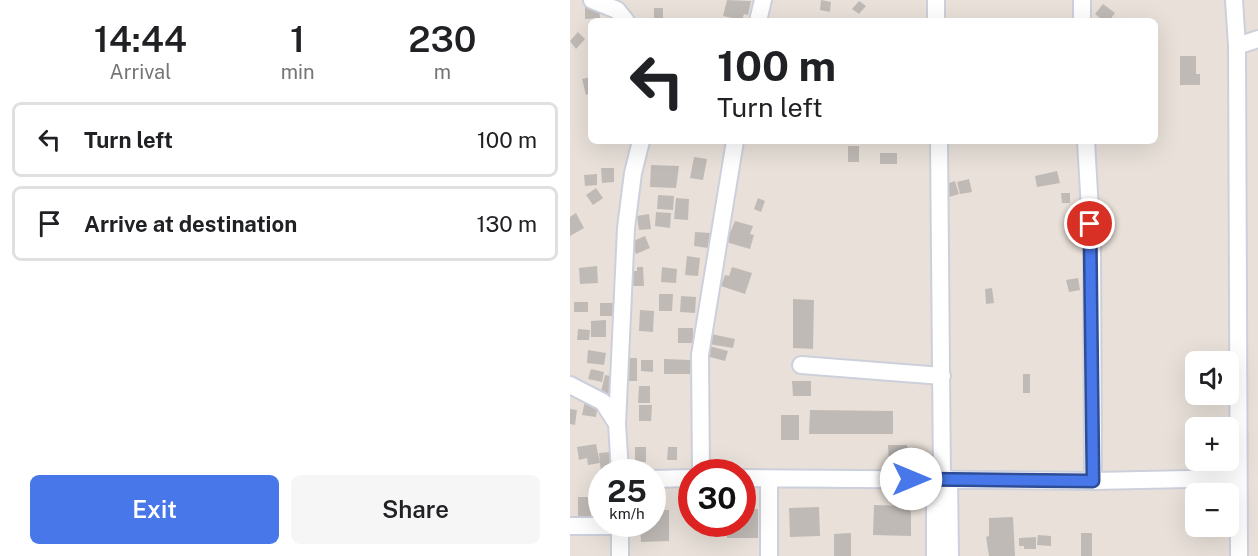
<!DOCTYPE html>
<meta charset="utf-8">
<style>
body{margin:0;font-family:"Public Sans",sans-serif;background:#f6f6f6;color:#202124;height:100vh;display:flex;flex-direction:column;font-size:22px;white-space:nowrap}
*{box-sizing:border-box;margin:0}
p{font-size:20px;color:#757577}
.icon{flex:none;width:33px;height:33px;fill:none;stroke:currentColor;stroke-width:2;stroke-linecap:round;stroke-linejoin:round}
.map{position:relative;flex:1;overflow:hidden}
.details{display:flex;flex-direction:column;background:#fff;width:570px}
.details>*{flex:none}
.hud{position:absolute;left:18px;top:18px;width:570px;height:126px;border-radius:9px;box-shadow:0 6px 24px #0002;background:#fff;color:#202124;overflow:hidden}
.fabs{position:absolute;left:615px;top:351px;display:grid;gap:12px}
.fabs a{display:grid;place-items:center;width:54px;height:54px;border-radius:9px;background:#fff;box-shadow:0 6px 24px #0002;font-size:30px}
.speed{position:absolute;left:18px;top:459px;display:flex;gap:12px;font-size:30px;font-weight:700;text-align:center}
.speed>*{display:grid;place-content:center;width:78px;height:78px;border-radius:50%;background:#fff;box-shadow:0 6px 24px #0002;line-height:1}
.speed small{font-size:15px;font-weight:400}
.speed .limit{border:9px solid #d22;background:#fff;color:#111}
.pin{position:absolute;display:grid;place-items:center;width:51px;height:51px;color:#fff;margin:-26px;border:3px solid #fff;border-radius:50%;box-shadow:0 2px 6px #0007}
.me{position:absolute;width:66px;margin:-33px;rotate:90deg;stroke-linejoin:round;filter:drop-shadow(0 0 4px #0008)}
.turn{display:flex;align-items:center;gap:21px;height:126px;padding:0 30px;font-size:27px}
.turn .icon{width:78px;height:78px;stroke-width:2.5}
.turn b{display:block;font-size:42px;line-height:51px}
.eta{display:flex;justify-content:space-evenly;align-items:center;height:102px;text-align:center}
.eta b{font-size:36px;font-weight:600;line-height:42px}
.action{display:flex;gap:12px;margin-top:auto;padding:12px 30px}
.action a{flex:1;height:69px;border-radius:9px;background:#4777e8;color:#fff;font-size:24px;font-weight:600;line-height:69px;text-align:center}
.action a+a{background:#f6f6f6;color:#202124}
ul{padding:0;list-style:none}
li{display:flex;align-items:center;gap:18px;height:75px;margin:0 12px 9px;padding:0 18px;border:3px solid #e0e0e0;border-radius:9px}
li div{flex:1}
li b{display:block;font-size:22px}
li em{font-style:normal}
main{display:flex;flex:1;min-height:0}
.map>svg:first-child{display:block}
.building{fill:#c0bab6}
.lines{fill:none;stroke-linecap:round;stroke-linejoin:round}
.minor-casing{stroke:#ccd0db;stroke-width:20}
.minor{stroke:#fff;stroke-width:16}
.route-casing{stroke:#2e4d97;stroke-width:15}
.route{stroke:#4777e8;stroke-width:10}
</style>
<main>
<section class="details">
<div class="eta">
<div><b>14:44</b><p>Arrival</p></div>
<div><b>1</b><p>min</p></div>
<div><b>230</b><p>m</p></div>
</div>
<ul>
<li><svg class="icon" aria-label="left" viewBox="0 0 24 24"><path d="M17 20v-9H6M10 6l-5 5 5 5"/></svg><div><b>Turn left</b></div><em>100 m</em></li>
<li><svg class="icon" aria-label="arrive" viewBox="0 0 24 24"><path d="M6 21V4h12l-3 4 3 4H6"/></svg><div><b>Arrive at destination</b></div><em>130 m</em></li>
</ul>
<div class="action"><a>Exit</a><a>Share</a></div>
</section>
<div class="map">
<svg width="688" height="556" viewBox="0 0 688 556">
<rect width="100%" height="100%" fill="#e8e0d9"/>
<path class="building" d="M157 0 181 1 178 15 174 14 172 20 153 16Z
M251 0 261 2 260 12 250 10Z
M289 1 296 6 289 14 282 9Z
M533 4 545 13 539 21H534L525 14Z
M15 7H29L30 18 15 19Z
M84 8H93V18H84Z
M8 32 15 39 6 49 0 41Z
M610 56H626V74H630V85H610Z
M21 77V93L16 95 12 79Z
M278 146H289V162H278Z
M310 153H327V164H310Z
M124 157 137 159 133 180 120 178Z
M81 165 109 166 106 188 80 187Z
M31 168H44V182L32 183Z
M487 171 490 183 467 187 465 176Z
M27 174V185L15 186 14 175Z
M399 179 402 192 390 194 387 182Z
M385 181 389 194 379 197 376 184Z
M26 188 33 198 23 205 16 195Z
M491 193H500V203H492Z
M88 195 104 196 103 210 87 209Z
M106 198 119 199 118 220 104 219Z
M188 198 195 201 191 212 184 209Z
M86 212 101 213 100 228 85 226Z
M6 213 14 228 0 236V217Z
M79 214 81 229 69 230 67 216Z
M165 221 183 226 180 234 184 235 180 249 156 242Z
M125 232 140 233 138 248 124 246Z
M75 236 80 248 66 254 61 242Z
M117 256 130 258 128 276 115 275Z
M27 266 28 283 10 284 9 268Z
M67 267H73L74 286H59V271H67Z
M92 267 107 269 106 283 91 282Z
M162 267 182 273 175 294 151 286 155 275 159 276Z
M508 278 510 290 499 292 496 280Z
M422 288 424 303 416 304 415 289Z
M89 294H103L102 311H89Z
M111 296 126 297 125 313 110 312Z
M223 299 244 300 243 349 223 348Z
M4 302H18V312H4Z
M30 303H44V316H30Z
M70 310 84 311 83 332 69 331Z
M36 320V337H21V321Z
M108 328H123V343H108Z
M8 329 20 330 19 340H7Z
M141 334 165 339 163 348 139 344Z
M139 346 158 351 155 361 136 356Z
M18 350 36 353 34 365 17 363Z
M55 358H67V381H55Z
M94 359 120 360V374H94Z
M71 360H83V372L71 371Z
M21 369 34 372 32 382 18 379Z
M453 374H460V393H453Z
M35 375 46 377 42 399 30 396Z
M222 381H241V396H223Z
M69 386H80V403H68Z
M15 401 28 403 26 417 12 415Z
M69 405H82L81 421H69Z
M0 409 7 410 5 425 0 424Z
M240 410 323 411V434H239Z
M211 415H229V440H211Z
M26 444 30 463 18 465 17 458 9 460 7 447Z
M318 445H337L338 463 319 464Z
M65 447H76V462H65Z
M98 447H107V460H97Z
M41 452 43 472H31L29 453Z
M8 497H21V520H8Z
M304 505 341 506V536L303 535Z
M249 507 250 536 220 537 219 508Z
M188 509V538H157V524H172V510Z
M82 510H99V541L71 542 70 524H82Z
M443 517 445 556H419L416 537 419 536V518Z
M281 533V556H264V534Z
M511 533H522V556H511Z
M468 535 481 536V546L467 545Z
M466 537V549H454V546H449V538Z"/>
<g class="lines">
<defs>
<path id="minor" d="M22 0 47 10 56 21
M366 0V21
M512 0V21
M664 0 667 46 669 556
M188 21 193 0
M667 46 688 39
M369 141 372 479
M516 141 522 245 523 481
M231 365 372 376
M0 385 33 402 47 424
M50 472 47 424 56 228 63 173 71 141
M131 472 130 355 165 141
M172 478 523 481 668 478
M82 479 122 478
M199 479V556
M365 479V556
M379 479 380 556
M50 524V556
M0 526H50"/>
</defs>
<use href="#minor" class="minor-casing"/>
<use href="#minor" class="minor"/>
</g>
<g class="lines">
<defs>
<path id="route" d="M341 479 523 481 520 224"/>
</defs>
<use href="#route" class="route-casing"/>
<use href="#route" class="route"/>
</g>
</svg>
<div class="fabs">
<a><svg class="icon" aria-label="sound" viewBox="0 0 24 24"><path d="M4 9h4l5-4v14l-5-4H4zM17 9q2 3 0 6"/></svg></a>
<a>+</a>
<a>−</a>
</div>
<div class="speed"><div>25<small>km/h</small></div><div class="limit">30</div></div>
<div class="pin" style="left:520px;top:224px;background:#d93025"><svg class="icon" aria-label="arrive" viewBox="0 0 24 24"><path d="M6 21V4h12l-3 4 3 4H6"/></svg></div>
<svg class="me" style="left:341px;top:479px" viewBox="-20 -20 40 40"><circle r="19" fill="#fff"/><path d="M0-13L10 11 0 6-10 11z" fill="#4777e8"/></svg>
<div class="hud">
<div class="turn"><svg class="icon" aria-label="left" viewBox="0 0 24 24"><path d="M17 20v-9H6M10 6l-5 5 5 5"/></svg><div><b>100 m</b>Turn left</div></div>
</div>
</div>
</main>
